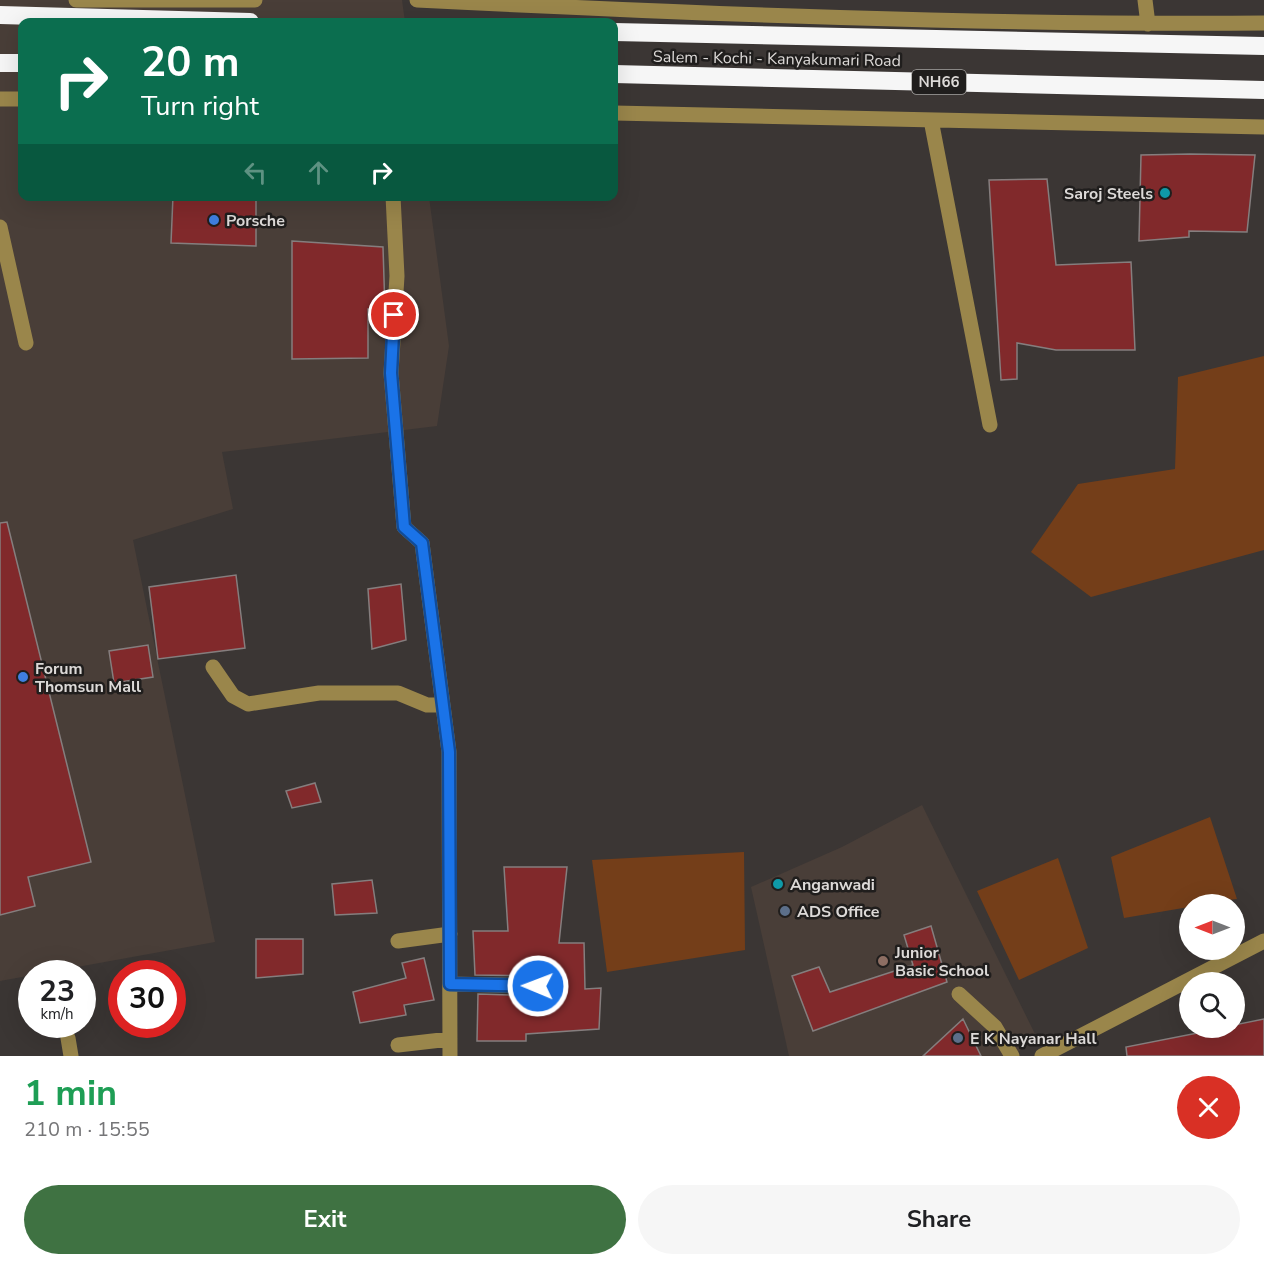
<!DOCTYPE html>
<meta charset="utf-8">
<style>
body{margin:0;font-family:"Nunito Sans",sans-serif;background:#f6f6f6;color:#202124;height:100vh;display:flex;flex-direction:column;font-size:22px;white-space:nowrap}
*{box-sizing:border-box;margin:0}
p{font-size:20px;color:#757577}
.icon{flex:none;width:33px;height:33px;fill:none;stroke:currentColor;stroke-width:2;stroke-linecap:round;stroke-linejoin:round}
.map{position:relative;height:1056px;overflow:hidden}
.panel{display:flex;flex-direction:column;background:#fff;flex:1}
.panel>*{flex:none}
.top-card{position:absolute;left:18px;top:18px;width:600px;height:183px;border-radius:12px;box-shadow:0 6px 24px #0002;background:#0b6e4f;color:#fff;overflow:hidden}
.needle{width:39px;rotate:270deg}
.fabs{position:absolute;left:1179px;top:894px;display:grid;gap:12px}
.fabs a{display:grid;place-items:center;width:66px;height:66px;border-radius:50%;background:#fff;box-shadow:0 6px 24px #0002;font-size:30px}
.speed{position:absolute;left:18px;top:960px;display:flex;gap:12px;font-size:30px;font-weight:700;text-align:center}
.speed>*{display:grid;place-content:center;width:78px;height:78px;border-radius:50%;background:#fff;box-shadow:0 6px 24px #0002;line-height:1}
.speed small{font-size:15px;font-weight:400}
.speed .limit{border:9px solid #d22;background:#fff;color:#111}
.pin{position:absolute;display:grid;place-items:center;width:51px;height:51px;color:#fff;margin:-26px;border:3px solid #fff;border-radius:50%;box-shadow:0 2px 6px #0007}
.me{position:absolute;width:66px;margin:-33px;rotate:271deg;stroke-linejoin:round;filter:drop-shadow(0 0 4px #0008)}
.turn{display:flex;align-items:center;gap:21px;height:126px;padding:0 24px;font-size:27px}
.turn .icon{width:78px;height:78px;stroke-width:2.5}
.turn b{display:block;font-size:42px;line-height:51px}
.lanes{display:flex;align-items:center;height:57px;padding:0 24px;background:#0003;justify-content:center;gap:30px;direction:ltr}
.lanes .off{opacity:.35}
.round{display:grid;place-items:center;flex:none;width:63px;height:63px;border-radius:32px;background:#f6f6f6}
.head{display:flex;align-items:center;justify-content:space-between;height:102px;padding:0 24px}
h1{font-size:36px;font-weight:700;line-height:45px;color:#1e9e55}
.primary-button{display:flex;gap:12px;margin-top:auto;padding:12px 24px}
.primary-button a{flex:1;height:69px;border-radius:36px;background:#3f7242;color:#fff;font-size:24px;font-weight:700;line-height:69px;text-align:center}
.primary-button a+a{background:#f6f6f6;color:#202124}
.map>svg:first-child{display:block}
.built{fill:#493e38}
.green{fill:#743e19}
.building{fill:#81292b;stroke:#857e7e;stroke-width:1.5}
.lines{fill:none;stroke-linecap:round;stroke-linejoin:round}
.minor{stroke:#9a864b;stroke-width:15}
.highway{stroke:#f6f6f6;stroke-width:18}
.route-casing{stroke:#114b97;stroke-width:15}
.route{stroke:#1a73e8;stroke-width:10}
.culture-dot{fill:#0f9aa8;stroke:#201e1d;stroke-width:2}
.shop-dot{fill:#3f7fe0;stroke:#201e1d;stroke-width:2}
.service-dot{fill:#5c6f8a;stroke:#201e1d;stroke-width:2}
.education-dot{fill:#8d6e63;stroke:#201e1d;stroke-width:2}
.labels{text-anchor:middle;stroke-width:5;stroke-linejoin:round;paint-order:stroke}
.shield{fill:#201e1d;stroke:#a4a2a0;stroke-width:1.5}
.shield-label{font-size:15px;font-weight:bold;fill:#dddad8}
.street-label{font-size:16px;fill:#dddad8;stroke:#201e1d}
.poi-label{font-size:16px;font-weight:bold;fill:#dddad8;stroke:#201e1d;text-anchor:start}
</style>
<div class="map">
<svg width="1264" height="1056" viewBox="0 0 1264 1056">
<rect width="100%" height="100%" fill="#3b3634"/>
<path class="built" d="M0 0H402L405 22H22V196L429 197 449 346 437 426 222 452 233 509 133 540 215 942 0 981Z
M922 805 1035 1034 1015 1056H789L751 887 842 847Z"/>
<path class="green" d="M1264 356V550L1091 597 1031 552 1078 484 1175 469 1178 377Z
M1210 817 1237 899 1190 904 1189 907 1124 918 1111 857Z
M744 852 745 950 607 972 592 860Z
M1058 858 1088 948 1019 980 977 891Z"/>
<path class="building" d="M1190 154 1255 155 1247 232 1189 231V237L1139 241 1141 155Z
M1047 179 1056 265 1131 262 1135 350H1056L1017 343V379L1001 380 989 180Z
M173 196H256V246L171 243Z
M292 241 383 247 385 311 368 309V358L292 359Z
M7 522 91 862 28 877 35 906 0 915V523Z
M236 575 245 648 158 659 149 587Z
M401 584 406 640 372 649 368 589Z
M148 645 153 677 114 683 109 651Z
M315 783 321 802 292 808 286 791Z
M504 867H567L559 943H584L585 989 601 988 599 1029 526 1034V1041H477L478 994 538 996 546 992 548 987 546 981 539 976 475 975 473 931H508Z
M372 880 377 913 335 915 332 884Z
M931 926 947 982 813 1031 792 976 819 967 830 992 913 965 904 935Z
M256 939H303V974L256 978Z
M424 958 434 1000 404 1005 406 1015 360 1023 353 992 406 978 402 963Z
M963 1019 981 1056H923Z
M1264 1019V1056H1127L1126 1047 1223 1028H1234V1025Z"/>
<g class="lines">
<path class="minor" d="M76 0H255
M417 0C699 14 981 25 1264 23
M1145 0 1148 24
M0 99H22
M614 113 1264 127
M931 120 990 425
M393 196 397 276 391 373 404 527 422 543 449 752 450 1056
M0 227 26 343
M213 667 233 696 248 704 319 693H398L427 705H443
M398 941 450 934
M450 984 538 986
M959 994 995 1027 1012 1056
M68 1038 71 1056
M398 1045 450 1039
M1042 1056 1264 941"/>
<path class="highway" d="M0 15 250 22
M614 32 1264 46
M0 63H22
M614 74 1264 90"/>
</g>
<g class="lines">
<defs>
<path id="route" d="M394 315 391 373 404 527 422 543 449 752 450 984 538 986"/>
</defs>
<use href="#route" class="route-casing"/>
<use href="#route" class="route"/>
</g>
<g class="culture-dot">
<circle cx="1165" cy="193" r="6"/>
<circle cx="778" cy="884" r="6"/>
</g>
<g class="shop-dot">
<circle cx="214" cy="220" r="6"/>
<circle cx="23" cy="677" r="6"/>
</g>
<g class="service-dot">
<circle cx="785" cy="911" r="6"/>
<circle cx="958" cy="1038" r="6"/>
</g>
<circle class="education-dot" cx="883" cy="961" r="6"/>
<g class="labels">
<rect class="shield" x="912" y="70" width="54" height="24" rx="4.5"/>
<g class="shield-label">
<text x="939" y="87">NH66</text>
</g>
<g class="street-label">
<text transform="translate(777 58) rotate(1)" y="6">Salem - Kochi - Kanyakumari Road</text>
</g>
<g class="poi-label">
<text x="1153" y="199" text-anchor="end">Saroj Steels</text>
<text x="226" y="226">Porsche</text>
<text x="35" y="674">Forum<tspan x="35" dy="18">Thomsun Mall</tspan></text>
<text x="790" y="890">Anganwadi</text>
<text x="797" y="917">ADS Office</text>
<text x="895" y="958">Junior<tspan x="895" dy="18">Basic School</tspan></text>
<text x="970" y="1044">E K Nayanar Hall</text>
</g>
</g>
</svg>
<div class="fabs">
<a><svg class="needle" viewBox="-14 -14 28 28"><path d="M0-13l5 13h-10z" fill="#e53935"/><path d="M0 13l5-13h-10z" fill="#757577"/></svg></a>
<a><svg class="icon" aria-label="search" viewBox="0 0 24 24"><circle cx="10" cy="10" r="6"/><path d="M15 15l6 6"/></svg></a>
</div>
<div class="speed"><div>23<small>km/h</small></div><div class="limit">30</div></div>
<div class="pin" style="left:394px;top:315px;background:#d93025"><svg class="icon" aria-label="arrive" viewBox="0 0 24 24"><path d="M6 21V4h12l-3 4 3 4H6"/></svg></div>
<svg class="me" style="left:538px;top:986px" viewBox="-20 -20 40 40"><circle r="17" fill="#1a73e8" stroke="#fff" stroke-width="3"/><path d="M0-11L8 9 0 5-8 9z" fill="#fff"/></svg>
<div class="top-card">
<div class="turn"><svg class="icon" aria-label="right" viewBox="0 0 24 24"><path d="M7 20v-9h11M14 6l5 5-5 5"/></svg><div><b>20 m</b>Turn right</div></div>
<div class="lanes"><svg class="icon off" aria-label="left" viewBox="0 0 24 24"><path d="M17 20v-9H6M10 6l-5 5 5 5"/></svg><svg class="icon off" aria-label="ahead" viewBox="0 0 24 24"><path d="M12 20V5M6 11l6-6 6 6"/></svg><svg class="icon" aria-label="right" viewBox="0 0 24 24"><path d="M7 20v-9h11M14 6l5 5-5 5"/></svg></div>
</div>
</div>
<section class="panel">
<div class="head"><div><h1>1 min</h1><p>210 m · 15:55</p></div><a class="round" style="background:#d93025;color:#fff"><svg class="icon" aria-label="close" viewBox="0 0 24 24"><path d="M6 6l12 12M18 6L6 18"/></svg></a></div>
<div class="primary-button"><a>Exit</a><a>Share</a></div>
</section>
